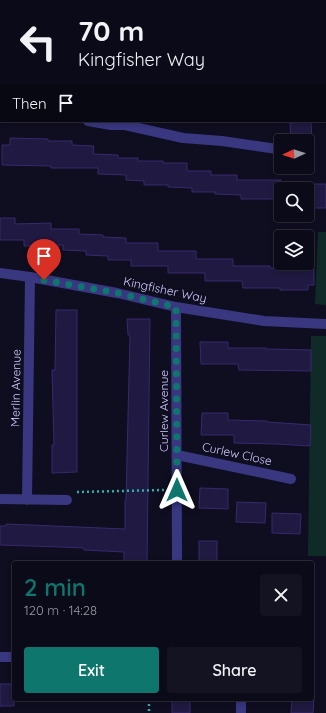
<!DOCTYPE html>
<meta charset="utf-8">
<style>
body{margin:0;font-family:Quicksand,sans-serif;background:#141321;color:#f1f3f6;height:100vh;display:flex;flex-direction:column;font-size:15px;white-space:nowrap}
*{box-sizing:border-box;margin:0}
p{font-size:13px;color:#9a9aa2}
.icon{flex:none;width:22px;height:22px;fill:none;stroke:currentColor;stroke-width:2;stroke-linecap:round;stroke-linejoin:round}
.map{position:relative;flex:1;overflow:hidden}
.drawer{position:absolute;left:12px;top:561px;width:302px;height:140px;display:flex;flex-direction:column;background:#0b0a18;border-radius:4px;box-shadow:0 2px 6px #0003,0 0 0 1px #2b2b37}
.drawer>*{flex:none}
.hud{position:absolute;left:0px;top:0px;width:326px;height:122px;box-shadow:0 2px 6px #0003,0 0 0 1px #2b2b37;background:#0b0a18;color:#f1f3f6;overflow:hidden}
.needle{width:26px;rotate:266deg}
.buttons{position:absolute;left:274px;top:134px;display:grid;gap:8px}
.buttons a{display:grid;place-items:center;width:40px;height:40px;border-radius:4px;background:#0b0a18;box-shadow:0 2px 6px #0003,0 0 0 1px #2b2b37;font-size:20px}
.pin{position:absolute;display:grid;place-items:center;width:34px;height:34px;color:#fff;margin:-41px -17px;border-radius:50% 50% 50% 0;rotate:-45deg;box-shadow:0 0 4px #0007}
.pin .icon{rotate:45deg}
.me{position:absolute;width:44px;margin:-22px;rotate:0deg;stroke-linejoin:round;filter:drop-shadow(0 0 3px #0008)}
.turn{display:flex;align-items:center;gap:14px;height:84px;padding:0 12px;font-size:18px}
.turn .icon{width:52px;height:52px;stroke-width:2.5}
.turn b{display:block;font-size:28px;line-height:34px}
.then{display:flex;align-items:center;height:38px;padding:0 12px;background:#0003;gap:8px;font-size:15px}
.round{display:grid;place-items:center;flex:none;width:42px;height:42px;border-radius:4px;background:#141321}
.summary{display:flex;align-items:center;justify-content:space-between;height:68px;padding:0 12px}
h1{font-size:24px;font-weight:600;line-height:30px;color:#0f766e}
.button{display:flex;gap:8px;margin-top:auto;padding:8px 12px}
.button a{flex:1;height:46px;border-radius:4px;background:#0f766e;color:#fff;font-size:16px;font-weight:600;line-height:46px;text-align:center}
.button a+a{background:#141321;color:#f1f3f6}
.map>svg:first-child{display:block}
.green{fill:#102a28}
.building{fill:#201941;stroke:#362a6d}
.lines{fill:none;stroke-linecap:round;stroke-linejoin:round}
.path{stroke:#2db2a7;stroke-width:2.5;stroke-dasharray:2 3;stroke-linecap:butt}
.minor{stroke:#383780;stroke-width:10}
.route{stroke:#0f766e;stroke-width:7;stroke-dasharray:0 12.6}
.labels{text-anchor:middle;stroke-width:4;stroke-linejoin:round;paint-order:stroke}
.street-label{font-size:12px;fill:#d0ccff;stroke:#0f0d20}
</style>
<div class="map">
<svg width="326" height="713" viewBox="0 0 326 713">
<rect width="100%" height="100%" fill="#0f0d20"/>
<path class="green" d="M318 232H326V305L315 304Z
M311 336H326V556H308Z"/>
<path class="building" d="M311 122 312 141H291L290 123Z
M10 138 48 139V141H72V145L94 146 93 154 118 155V158H138V161H163V163H187V171H211V175H237V180H281V199H241V195L215 194V192H192V188L168 187V185H144V181L126 180V175L98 174V168H51V166L2 165V145H10Z
M310 184H326V208H309Z
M0 218H15V224L51 223V229H79V234L103 235V237L126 238V243H158V251H196V259H233V266H270V268L314 269V285H308V290H280V288H243L242 281H205V273H168V266H131V260H108V256L86 255V251L63 250V245L24 246V240H0Z
M56 310H77V472L52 473V445H54L52 370H55Z
M127 319H150L147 563H124V552L84 550V548L60 547 0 545V526H6V524L125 529V500H126L130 335H128Z
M200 342H228V348H266V349L311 350V371L239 370 238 364H201Z
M202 413H228V420L267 421V422L311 425 310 446 277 444 234 443V435H201Z
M200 488 228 489V509L199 508Z
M237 502 266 503 265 523 236 522Z
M272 513 301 514 300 534 272 533Z
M199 541H217V563H199Z
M0 684H14V706H0Z
M172 699H190V713H172Z
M292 699H314L313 713H291Z"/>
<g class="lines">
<path class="path" d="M77 492 164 490
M149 699V713"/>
<path class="minor" d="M124 0V1
M273 1V0
M0 116H1
M88 121 111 125H125L183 138 222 141 277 149
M0 273 30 277 117 293 176 307 264 321 326 324
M176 307 177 563
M177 455 291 479
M0 499 67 500
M27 500 30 277
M0 657H14
M241 699V713"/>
</g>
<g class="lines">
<path class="route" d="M44 280 117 293 176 307 177 490"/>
</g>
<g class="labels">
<g class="street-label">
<text transform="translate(165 290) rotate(12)" y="4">Kingfisher Way</text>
<text transform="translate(16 388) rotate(-89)" y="4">Merlin Avenue</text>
<text transform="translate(164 411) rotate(-90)" y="4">Curlew Avenue</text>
<text transform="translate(237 454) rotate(12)" y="4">Curlew Close</text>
</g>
</g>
</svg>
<div class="buttons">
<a><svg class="needle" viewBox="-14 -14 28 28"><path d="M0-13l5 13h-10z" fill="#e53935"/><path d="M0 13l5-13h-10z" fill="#9a9aa2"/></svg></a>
<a><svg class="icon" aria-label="search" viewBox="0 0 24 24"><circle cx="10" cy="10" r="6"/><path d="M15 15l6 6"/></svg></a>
<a><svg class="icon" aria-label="layers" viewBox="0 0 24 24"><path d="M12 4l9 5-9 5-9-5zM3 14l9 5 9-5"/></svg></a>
</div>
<div class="pin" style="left:44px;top:280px;background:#d93025"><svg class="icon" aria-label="arrive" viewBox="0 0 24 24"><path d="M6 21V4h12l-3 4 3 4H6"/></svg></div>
<svg class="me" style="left:177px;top:490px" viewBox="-20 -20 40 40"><path d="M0-17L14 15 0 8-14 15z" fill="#0f766e" stroke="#fff" stroke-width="4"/></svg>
<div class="hud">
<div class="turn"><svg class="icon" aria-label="left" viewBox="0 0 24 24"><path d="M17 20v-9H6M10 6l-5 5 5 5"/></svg><div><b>70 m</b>Kingfisher Way</div></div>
<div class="then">Then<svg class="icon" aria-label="arrive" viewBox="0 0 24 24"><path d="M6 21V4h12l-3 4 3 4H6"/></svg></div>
</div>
<section class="drawer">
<div class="summary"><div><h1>2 min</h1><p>120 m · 14:28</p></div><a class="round"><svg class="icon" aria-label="close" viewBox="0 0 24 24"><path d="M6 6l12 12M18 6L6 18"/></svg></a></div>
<div class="button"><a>Exit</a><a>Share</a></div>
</section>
</div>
